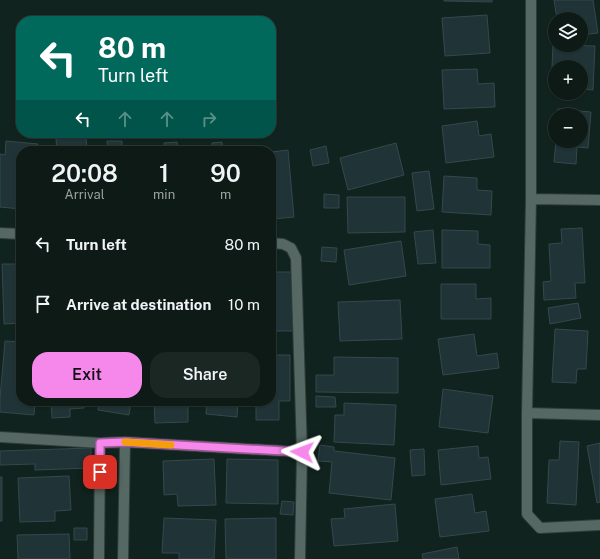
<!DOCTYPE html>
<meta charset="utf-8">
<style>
body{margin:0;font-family:"Public Sans",sans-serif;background:#1b2723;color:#f1f3f6;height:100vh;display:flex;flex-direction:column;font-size:15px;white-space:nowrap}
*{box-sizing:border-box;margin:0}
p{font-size:13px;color:#9aa1a1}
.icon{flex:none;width:22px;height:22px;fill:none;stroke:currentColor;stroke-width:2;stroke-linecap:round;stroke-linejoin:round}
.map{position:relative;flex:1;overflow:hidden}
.drawer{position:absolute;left:16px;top:146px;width:260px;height:260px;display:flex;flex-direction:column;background:#0d1a16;border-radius:16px;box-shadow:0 1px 3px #0004,0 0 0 1px #2d3835}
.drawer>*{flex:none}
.hud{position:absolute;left:16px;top:16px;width:260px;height:122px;border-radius:16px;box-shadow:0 1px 3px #0004,0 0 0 1px #2d3835;background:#00695c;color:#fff;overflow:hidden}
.tools{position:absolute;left:548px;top:12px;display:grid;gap:8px}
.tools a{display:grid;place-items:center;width:40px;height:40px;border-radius:50%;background:#0d1a16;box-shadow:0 1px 3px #0004,0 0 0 1px #2d3835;font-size:20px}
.pin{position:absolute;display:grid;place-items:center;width:34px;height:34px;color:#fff;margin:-17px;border-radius:8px;box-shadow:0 2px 6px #0006}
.me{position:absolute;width:44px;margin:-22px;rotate:273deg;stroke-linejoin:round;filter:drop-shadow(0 0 3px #0008)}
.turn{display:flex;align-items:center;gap:14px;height:84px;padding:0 16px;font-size:18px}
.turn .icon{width:52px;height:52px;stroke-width:2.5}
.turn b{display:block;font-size:28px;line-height:34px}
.lanes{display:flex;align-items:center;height:38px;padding:0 16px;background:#0003;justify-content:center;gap:20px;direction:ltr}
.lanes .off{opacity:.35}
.eta{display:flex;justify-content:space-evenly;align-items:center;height:68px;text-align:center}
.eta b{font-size:24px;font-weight:600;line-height:28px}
.cta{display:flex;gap:8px;margin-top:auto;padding:8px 16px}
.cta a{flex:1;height:46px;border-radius:16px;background:#f788eb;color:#111;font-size:16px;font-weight:600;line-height:46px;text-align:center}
.cta a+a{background:#1b2723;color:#f1f3f6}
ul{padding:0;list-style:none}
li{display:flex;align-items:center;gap:12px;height:60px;padding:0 16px}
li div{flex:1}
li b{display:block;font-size:15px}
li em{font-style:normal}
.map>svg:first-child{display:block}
.building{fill:#203336;stroke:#35484b}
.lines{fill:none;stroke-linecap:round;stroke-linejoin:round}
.minor-casing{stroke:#303c38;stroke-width:12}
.minor{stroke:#556863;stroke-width:10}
.route-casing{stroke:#a15899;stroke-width:10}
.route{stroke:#f788eb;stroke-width:7}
.slow{stroke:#f59e0b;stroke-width:7}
</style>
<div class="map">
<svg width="600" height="559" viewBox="0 0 600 559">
<rect width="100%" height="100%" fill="#11231e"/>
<path class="building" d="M444 0H492V2L444 1Z
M554 0H593L598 33 581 35V19H557Z
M487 15 490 53 445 56 442 18Z
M553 45 595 46 593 90 581 89V67H555V88H551Z
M477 69 478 84 494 83 495 107 444 109 442 70Z
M558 109 591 112 588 148 577 147 576 164 554 162 556 141H581V115H558Z
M477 121 479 136 491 134 494 157 446 163 442 126Z
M86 137 87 151H57L56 139Z
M6 141 38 144 37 151H21V209L0 207V154L5 155Z
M107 141H122V151H108Z
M177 142 178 151H165L164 143Z
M222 142 223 151H212V143Z
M396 143 404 175 348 190 340 158Z
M326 146 329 163 313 166 310 150Z
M288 150 294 217 272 219 271 207V152Z
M429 171 434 209 417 211 412 173Z
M444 176 477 178V190L492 191 491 215 442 212Z
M324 194 339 195V208H324Z
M347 197H405V232L348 233Z
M582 228 585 283H575L576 298 544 300 543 282 551 281 549 244 562 243 561 229Z
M433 230 436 263 418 264 414 232Z
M442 230 478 231V244L490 245V268H442Z
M401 241 406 276 349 285 344 250Z
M322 247 337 248 336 262 321 261Z
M2 264H21V323L4 324Z
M271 272H293L294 331H271Z
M441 284H476V299L491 298V319H441Z
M400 300 402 339 340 341 338 302Z
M578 303 581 318 550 324 548 308Z
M555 329 588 331 586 369H577L576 383 552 382Z
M474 334 477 356 497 353 499 368 443 375 438 339Z
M5 341 21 342V401H35L34 415 0 412V398Z
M271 346V355H290V401H279V420H256V401H271Z
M334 357 398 358V393L316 392V375H334Z
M443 389 493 396 488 433 439 427Z
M316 396 335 397 336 407H316Z
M51 401H84V408L70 409V417L52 418Z
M99 401H131L129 415 98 410Z
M154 401H188V422L155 423Z
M207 401H238L237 417 206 414Z
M344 403 396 405 394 445 334 442 335 415H344Z
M560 441 579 442 576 505 547 503 549 460H559Z
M600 443V502L597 503 587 446Z
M320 445 334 447V451L395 458 391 500 329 493 332 462 318 461Z
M478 446 479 458 488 457 491 479 441 485 438 450Z
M91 448V468L35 470V464L0 465V451Z
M424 449 425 475 412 476 410 450Z
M214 459 216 505 178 506 177 494 164 495 163 461Z
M227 459 278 460V504L226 503Z
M69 476 71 510 55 511V521L20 522 18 478Z
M0 477H2V521H0Z
M472 494 475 513 486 511 489 531 440 537 435 499Z
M282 501 294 502 293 515 280 514Z
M395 504 398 541 334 546 331 519 345 518 344 509Z
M164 518 216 520 214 559H179V553H162Z
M276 518V559H226L225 519Z
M74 528H87V540H74Z
M69 534 70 559H18L17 535Z
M457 547 459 559H423L422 554Z"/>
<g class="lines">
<defs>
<path id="minor" d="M531 0V199L527 413V514L540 528 600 525
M531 199 600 200
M0 233 21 234
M271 243 283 244 291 248 296 258 302 452 300 559
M527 413 600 415
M0 437 100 443 125 442 302 452
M99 559 100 443
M123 559 125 442"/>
</defs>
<use href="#minor" class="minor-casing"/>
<use href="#minor" class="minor"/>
</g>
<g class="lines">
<defs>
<path id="route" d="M100 472V443L125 442 302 452"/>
</defs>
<use href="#route" class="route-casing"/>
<use href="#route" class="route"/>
<path class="slow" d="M125 442 171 445"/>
</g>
</svg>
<div class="tools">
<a><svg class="icon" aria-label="layers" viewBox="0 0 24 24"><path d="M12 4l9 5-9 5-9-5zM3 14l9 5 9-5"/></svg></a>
<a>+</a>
<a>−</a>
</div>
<div class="pin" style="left:100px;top:472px;background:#d93025"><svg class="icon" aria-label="arrive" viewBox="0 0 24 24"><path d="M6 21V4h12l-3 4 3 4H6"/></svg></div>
<svg class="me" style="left:302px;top:452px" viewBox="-20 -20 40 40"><path d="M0-17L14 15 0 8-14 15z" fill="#f788eb" stroke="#fff" stroke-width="4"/></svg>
<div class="hud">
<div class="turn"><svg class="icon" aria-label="left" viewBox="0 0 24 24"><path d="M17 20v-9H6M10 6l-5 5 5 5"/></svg><div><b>80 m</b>Turn left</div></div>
<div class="lanes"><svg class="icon" aria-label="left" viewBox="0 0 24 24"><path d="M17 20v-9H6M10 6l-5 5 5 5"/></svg><svg class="icon off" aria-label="ahead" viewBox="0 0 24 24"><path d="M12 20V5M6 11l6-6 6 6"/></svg><svg class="icon off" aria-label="ahead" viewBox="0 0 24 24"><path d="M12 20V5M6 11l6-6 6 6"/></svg><svg class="icon off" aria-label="right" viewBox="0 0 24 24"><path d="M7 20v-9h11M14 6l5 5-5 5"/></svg></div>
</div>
<section class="drawer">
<div class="eta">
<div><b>20:08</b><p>Arrival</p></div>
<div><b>1</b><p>min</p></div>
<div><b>90</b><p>m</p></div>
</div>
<ul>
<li><svg class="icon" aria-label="left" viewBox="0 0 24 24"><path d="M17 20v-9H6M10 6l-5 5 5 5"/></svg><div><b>Turn left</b></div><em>80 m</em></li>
<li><svg class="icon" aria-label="arrive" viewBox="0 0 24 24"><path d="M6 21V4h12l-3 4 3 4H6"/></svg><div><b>Arrive at destination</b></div><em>10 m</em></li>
</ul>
<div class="cta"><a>Exit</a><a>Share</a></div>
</section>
</div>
